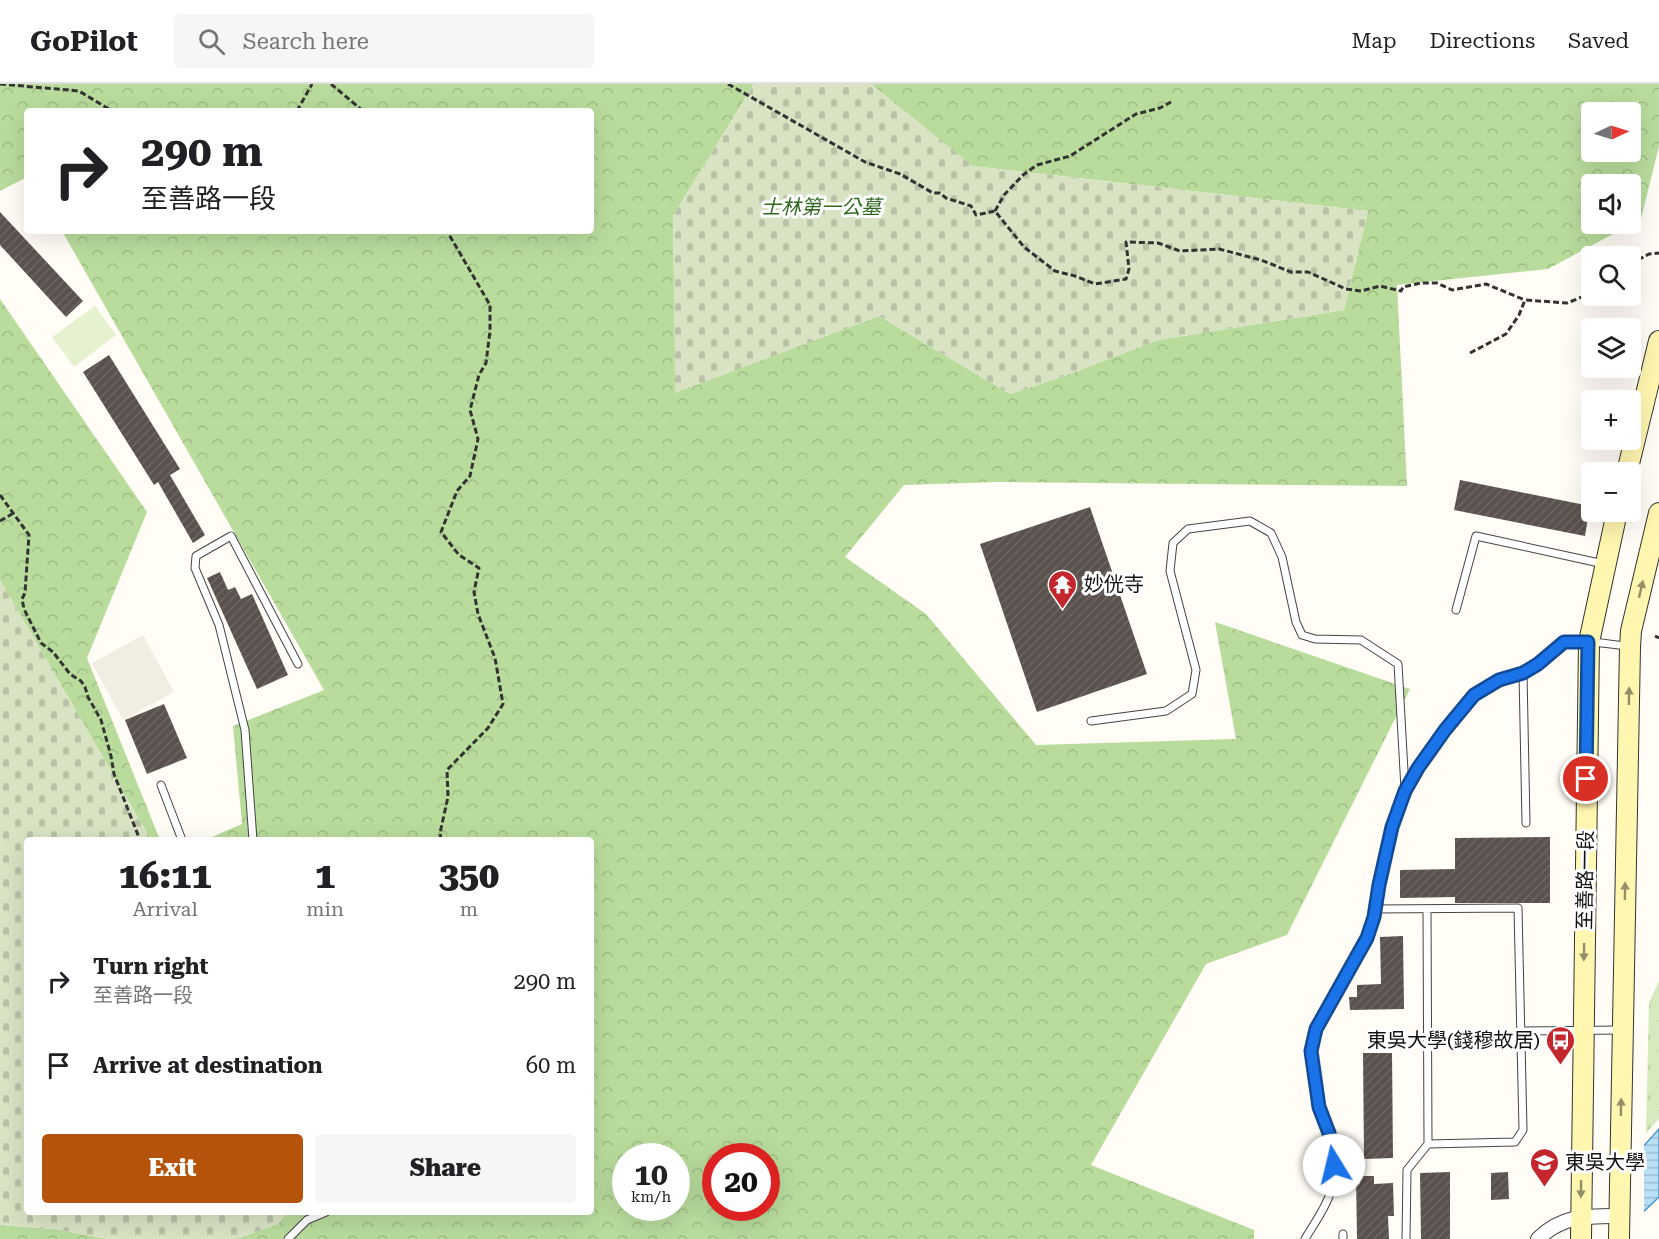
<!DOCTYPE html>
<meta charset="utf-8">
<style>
body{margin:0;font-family:"Roboto Serif","Noto Sans TC",serif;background:#f6f6f6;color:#202124;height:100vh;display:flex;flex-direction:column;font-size:22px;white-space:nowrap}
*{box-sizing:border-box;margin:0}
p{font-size:20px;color:#757577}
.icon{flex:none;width:33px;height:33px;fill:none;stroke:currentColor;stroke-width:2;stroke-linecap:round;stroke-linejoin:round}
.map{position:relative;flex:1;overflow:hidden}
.side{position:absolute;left:24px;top:753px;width:570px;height:378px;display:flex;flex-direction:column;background:#fff;border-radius:6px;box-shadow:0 6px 24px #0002}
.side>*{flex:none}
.hud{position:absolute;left:24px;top:24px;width:570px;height:126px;border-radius:6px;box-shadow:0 6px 24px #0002;background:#fff;color:#202124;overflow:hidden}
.needle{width:39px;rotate:86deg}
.controls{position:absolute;left:1581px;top:18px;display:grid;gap:12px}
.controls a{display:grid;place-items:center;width:60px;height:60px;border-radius:6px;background:#fff;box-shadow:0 6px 24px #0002;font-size:30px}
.speed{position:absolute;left:612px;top:1059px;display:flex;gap:12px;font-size:30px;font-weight:700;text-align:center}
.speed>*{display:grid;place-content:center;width:78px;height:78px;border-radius:50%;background:#fff;box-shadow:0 6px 24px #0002;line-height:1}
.speed small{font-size:15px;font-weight:400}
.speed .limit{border:9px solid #d22;background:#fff;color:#111}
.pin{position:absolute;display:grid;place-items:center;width:51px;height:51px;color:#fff;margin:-26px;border:3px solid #fff;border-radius:50%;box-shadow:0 2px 6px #0007}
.me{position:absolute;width:66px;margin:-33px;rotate:351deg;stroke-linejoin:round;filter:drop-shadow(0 0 4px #0008)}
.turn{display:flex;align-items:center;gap:21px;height:126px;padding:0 18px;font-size:27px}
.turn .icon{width:78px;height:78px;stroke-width:2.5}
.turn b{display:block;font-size:42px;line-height:51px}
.eta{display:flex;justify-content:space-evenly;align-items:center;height:102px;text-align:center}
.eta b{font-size:36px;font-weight:800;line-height:42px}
.primary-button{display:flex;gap:12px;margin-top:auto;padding:12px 18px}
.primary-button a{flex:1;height:69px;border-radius:6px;background:#b45309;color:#fff;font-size:24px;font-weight:800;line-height:69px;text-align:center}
.primary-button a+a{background:#f6f6f6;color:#202124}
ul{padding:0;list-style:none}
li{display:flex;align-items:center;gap:18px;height:84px;padding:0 18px}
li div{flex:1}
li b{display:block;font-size:22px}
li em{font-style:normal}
header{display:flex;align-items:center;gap:36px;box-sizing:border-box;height:84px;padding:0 30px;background:#fff;border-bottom:2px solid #e0e0e0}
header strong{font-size:28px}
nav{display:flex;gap:33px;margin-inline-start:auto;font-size:21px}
.search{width:420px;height:54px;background:#f6f6f6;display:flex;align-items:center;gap:15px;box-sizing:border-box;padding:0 21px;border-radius:6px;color:#757577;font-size:22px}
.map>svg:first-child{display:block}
.forest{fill:url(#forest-crowns);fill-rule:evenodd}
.cemetery{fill:url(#cemetery-stones)}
.park{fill:url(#park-tufts)}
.pitch{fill:#e6f2cf}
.plaza{fill:#f1ede2}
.water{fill:url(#water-rules);stroke:#3f96cf;stroke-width:1.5}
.pier{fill:#fffdf5}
.building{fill:url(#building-hatch)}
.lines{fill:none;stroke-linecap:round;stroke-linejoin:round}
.service-casing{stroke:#444;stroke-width:9}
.minor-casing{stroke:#444;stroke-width:16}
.secondary-casing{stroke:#333;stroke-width:22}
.path{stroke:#333;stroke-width:3;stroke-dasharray:6 3;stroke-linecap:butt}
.service{stroke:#fff;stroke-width:7}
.minor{stroke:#fff;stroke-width:14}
.secondary{stroke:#fff6b0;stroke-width:20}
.oneway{fill:#948f68}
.route-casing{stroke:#114b97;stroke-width:15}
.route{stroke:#1a73e8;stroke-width:10}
.labels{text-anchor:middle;stroke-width:6;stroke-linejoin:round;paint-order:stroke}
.park-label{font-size:20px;font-style:italic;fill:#2f6b1f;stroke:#fff}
.poi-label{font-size:20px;fill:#111;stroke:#fff;text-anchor:start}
.street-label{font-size:20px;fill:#111;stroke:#fff}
</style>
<header>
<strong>GoPilot</strong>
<div class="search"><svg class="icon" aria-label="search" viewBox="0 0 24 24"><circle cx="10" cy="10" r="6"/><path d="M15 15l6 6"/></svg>Search here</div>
<nav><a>Map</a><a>Directions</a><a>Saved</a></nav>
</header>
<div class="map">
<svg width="1659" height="1155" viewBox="0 0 1659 1155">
<defs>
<pattern id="forest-crowns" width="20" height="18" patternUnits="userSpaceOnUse" patternTransform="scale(1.5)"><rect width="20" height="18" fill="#b9dc9c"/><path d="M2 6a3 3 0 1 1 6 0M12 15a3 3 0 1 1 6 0" fill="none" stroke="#9ebc85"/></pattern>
<pattern id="cemetery-stones" width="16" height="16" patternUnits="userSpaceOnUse" patternTransform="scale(1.5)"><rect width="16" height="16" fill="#d9e3c4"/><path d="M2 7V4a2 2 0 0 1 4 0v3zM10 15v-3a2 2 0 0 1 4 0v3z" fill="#b9c2a7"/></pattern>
<pattern id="park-tufts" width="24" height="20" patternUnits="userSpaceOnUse" patternTransform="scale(1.5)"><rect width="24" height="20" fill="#d5ebbd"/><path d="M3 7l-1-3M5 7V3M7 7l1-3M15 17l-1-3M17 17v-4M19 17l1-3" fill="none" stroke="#b6c8a1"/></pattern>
<pattern id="water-rules" width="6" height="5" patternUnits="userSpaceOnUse" patternTransform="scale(1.5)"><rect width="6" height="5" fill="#b9e0f7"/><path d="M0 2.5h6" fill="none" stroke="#9ebfd3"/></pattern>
<pattern id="building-hatch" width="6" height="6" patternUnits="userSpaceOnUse" patternTransform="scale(1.5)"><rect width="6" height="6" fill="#5a524d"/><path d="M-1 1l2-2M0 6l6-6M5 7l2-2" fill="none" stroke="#6d6662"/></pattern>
</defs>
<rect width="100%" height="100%" fill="#fffdf5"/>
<path class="forest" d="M0 0H754L673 132 676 308 879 232 1010 310 1067 291 1158 256 1344 226 1368 127 972 82 871 0H1659V62L1641 135 1548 185 1397 201 1407 402 997 398 904 401 845 473 926 530 1036 661 1236 655 1215 538 1410 605 1287 851 1206 880 1091 1081 1254 1146V1155H236L278 1140 287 1128H591V756H205L242 740 233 642 324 606 62 147H591V27H27V93L0 107ZM1592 28H1630V68H1592ZM1592 100H1630V140H1592ZM626 1072H676V1124H626ZM716 1072H766V1124H716Z
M0 215 147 428 87 574 160 756H151L0 496Z
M0 1141 55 1145 108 1155H0Z"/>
<path class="cemetery" d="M754 0H871L973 82 1368 127 1344 226 1158 256 1067 291 1010 310 879 232 675 309 673 132Z
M0 496 151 756H27V1128H287L278 1140 236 1155H108L55 1145 0 1141Z"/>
<path class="park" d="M1659 877V1035L1646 1049 1649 919 1659 897Z"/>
<path class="pitch" d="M95 222 116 251 74 283 52 253Z"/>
<path class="plaza" d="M143 551 174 608 123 636 92 579Z"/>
<path class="water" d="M1659 1045V1113L1615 1155H1559Z"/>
<path class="pier" d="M1644 1057V1132L1620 1155H1558Z"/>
<path class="building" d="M0 128 83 217 66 233 0 161Z
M109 271 180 385 170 391 205 451 193 459 158 398 154 401 83 288Z
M1460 396 1590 422 1585 452 1454 426Z
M1090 423 1147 590 1037 628 980 460Z
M220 488 228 506 235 503 241 515 252 510 288 591 257 605 207 494Z
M164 620 187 674 147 690 125 636Z
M1550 753V819H1455V813L1400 814V786L1455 785V754Z
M1403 852 1404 925 1350 926 1349 913H1357V901L1381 900 1380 853Z
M1363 969H1392L1393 1074 1364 1075Z
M1450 1088V1155H1421L1420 1089Z
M1508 1088 1509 1115 1491 1116V1089Z
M1356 1092H1374V1100L1393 1099 1394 1132H1388L1389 1155H1357Z"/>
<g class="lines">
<defs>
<path id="service" d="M1456 526 1476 452 1604 480
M1523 589 1526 739
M1091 637 1166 627 1192 610 1196 586 1170 487 1173 459 1188 445 1250 437 1271 449 1282 473 1296 538 1302 551 1315 555 1361 556 1398 580 1405 705
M161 701 182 756
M253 756 245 646 219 541 195 484 196 472 231 452 298 580
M1376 825 1518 824 1523 1046 1515 1058 1428 1060
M1522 947 1621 946
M1343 1150V1155
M288 1155 307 1136 326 1128
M1305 1155C1315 1138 1330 1118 1333 1098 1341 1053 1306 1011 1312 965 1317 922 1353 890 1368 851 1374 835 1376 820 1379 803 1382 783 1387 764 1392 745 1395 732 1399 718 1405 706 1416 682 1455 628 1475 611 1490 599 1507 596 1524 588 1538 582 1554 562 1564 558 1576 554 1613 561 1627 562
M1406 1155 1407 1086 1428 1060 1427 825"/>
<path id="minor" d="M1538 1155C1562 1131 1587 1132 1619 1132"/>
<path id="secondary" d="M1627 388 1659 257
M1581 1155 1589 558 1617 428
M1619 1155 1630 563 1631 547 1659 429"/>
</defs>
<use href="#service" class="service-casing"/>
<use href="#minor" class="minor-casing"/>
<use href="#secondary" class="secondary-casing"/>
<path class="path" d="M0 0 79 7 112 27
M331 0 363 27
M728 0 865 78 900 90 933 109H940L946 114 971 122 976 131 995 127 1024 163 1055 187 1075 192 1095 200 1126 195 1129 185 1126 158 1158 159 1180 167 1219 165 1261 176 1291 188H1308L1346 205 1361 207 1380 202 1401 207 1403 203 1421 199H1437L1452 206 1486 200 1525 216
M199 27H200
M297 27 312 0
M995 127 1004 111 1023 91 1037 81 1070 72 1136 30 1160 24 1171 18
M1630 180 1649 170 1659 169
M1470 269 1506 250 1519 231 1525 216 1567 219 1592 209
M0 411 29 451 25 509 22 515 24 525 41 559 53 568 70 590 81 597 85 603 88 613 101 636 111 672 114 690 140 756
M0 437 12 430
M1655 552 1659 554
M441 756 440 749 448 713 447 686 488 644 503 620 495 574 478 530 474 508 479 484 459 471 441 448 457 407 470 392 478 355 470 326 479 291 486 279 490 247V221L447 147"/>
<use href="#service" class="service"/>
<use href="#minor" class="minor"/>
<use href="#secondary" class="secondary"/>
</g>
<defs><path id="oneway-solid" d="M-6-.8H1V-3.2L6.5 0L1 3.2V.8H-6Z" transform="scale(1.5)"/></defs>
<g class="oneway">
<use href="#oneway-solid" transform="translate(1641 505) rotate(-77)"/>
<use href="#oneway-solid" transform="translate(1629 612) rotate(-89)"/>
<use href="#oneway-solid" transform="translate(1625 807) rotate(-89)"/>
<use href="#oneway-solid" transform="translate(1584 868) rotate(91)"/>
<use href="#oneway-solid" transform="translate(1621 1023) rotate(-89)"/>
<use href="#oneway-solid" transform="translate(1581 1105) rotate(91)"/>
</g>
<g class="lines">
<defs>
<path id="route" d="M1334 1081 1329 1049 1319 1023 1311 967 1316 945 1367 854 1374 833 1379 801 1392 743 1405 707 1418 684 1445 646 1474 611 1499 596 1523 589 1538 580 1564 558H1588L1586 695"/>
</defs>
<use href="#route" class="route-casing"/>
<use href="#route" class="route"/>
</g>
<defs>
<symbol id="temple-pin" viewBox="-11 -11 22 30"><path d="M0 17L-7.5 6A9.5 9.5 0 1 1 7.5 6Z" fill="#c4262e" stroke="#fff"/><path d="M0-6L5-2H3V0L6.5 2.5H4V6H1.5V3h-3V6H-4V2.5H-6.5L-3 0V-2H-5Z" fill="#fff"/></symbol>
<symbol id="bus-pin" viewBox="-11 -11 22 30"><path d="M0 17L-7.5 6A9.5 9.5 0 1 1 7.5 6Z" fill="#c4262e" stroke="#fff"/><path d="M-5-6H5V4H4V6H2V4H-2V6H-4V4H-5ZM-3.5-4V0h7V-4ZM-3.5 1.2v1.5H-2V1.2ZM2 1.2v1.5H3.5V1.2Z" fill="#fff"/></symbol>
<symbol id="university-pin" viewBox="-11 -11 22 30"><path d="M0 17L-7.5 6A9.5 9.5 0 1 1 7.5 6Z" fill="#c4262e" stroke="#fff"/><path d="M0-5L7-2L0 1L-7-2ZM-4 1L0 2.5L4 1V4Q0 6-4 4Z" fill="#fff"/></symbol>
</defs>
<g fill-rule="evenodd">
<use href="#temple-pin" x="1046" y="484" width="33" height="45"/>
<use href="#bus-pin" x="1544" y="940" width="33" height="45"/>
<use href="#university-pin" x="1528" y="1062" width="33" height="45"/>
</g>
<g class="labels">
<g class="park-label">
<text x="821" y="130">士林第一公墓</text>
</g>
<g class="poi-label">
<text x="1084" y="507">妙侊寺</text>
<text x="1540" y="963" text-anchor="end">東吳大學(錢穆故居)</text>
<text x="1565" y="1085">東吳大學</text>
</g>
<g class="street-label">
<text transform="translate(1585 796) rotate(-89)" y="7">至善路一段</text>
</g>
</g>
</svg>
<div class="controls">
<a><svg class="needle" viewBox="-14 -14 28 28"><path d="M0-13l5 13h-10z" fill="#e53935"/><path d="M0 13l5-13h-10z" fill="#757577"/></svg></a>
<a><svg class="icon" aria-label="sound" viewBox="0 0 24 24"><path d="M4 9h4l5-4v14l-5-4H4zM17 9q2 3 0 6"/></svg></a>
<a><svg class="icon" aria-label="search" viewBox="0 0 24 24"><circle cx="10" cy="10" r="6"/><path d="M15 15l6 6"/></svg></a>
<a><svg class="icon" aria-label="layers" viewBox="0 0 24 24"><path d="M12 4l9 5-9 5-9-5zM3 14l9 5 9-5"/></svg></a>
<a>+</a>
<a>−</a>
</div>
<div class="speed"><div>10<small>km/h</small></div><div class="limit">20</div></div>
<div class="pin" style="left:1586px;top:695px;background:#d93025"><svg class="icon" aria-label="arrive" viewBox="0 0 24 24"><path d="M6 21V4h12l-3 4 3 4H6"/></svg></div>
<svg class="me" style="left:1334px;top:1081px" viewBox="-20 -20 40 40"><circle r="19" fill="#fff"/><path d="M0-13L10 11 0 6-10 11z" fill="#1a73e8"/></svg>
<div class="hud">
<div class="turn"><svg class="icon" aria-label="right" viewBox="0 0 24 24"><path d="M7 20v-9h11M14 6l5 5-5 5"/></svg><div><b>290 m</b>至善路一段</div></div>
</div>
<section class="side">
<div class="eta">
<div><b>16:11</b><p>Arrival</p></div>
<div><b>1</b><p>min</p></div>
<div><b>350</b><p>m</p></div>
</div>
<ul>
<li><svg class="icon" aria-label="right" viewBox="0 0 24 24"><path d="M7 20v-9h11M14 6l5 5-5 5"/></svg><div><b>Turn right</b><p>至善路一段</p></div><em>290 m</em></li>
<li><svg class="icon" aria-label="arrive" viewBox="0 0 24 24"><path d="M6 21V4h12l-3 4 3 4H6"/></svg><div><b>Arrive at destination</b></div><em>60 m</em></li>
</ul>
<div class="primary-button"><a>Exit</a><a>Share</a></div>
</section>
</div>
